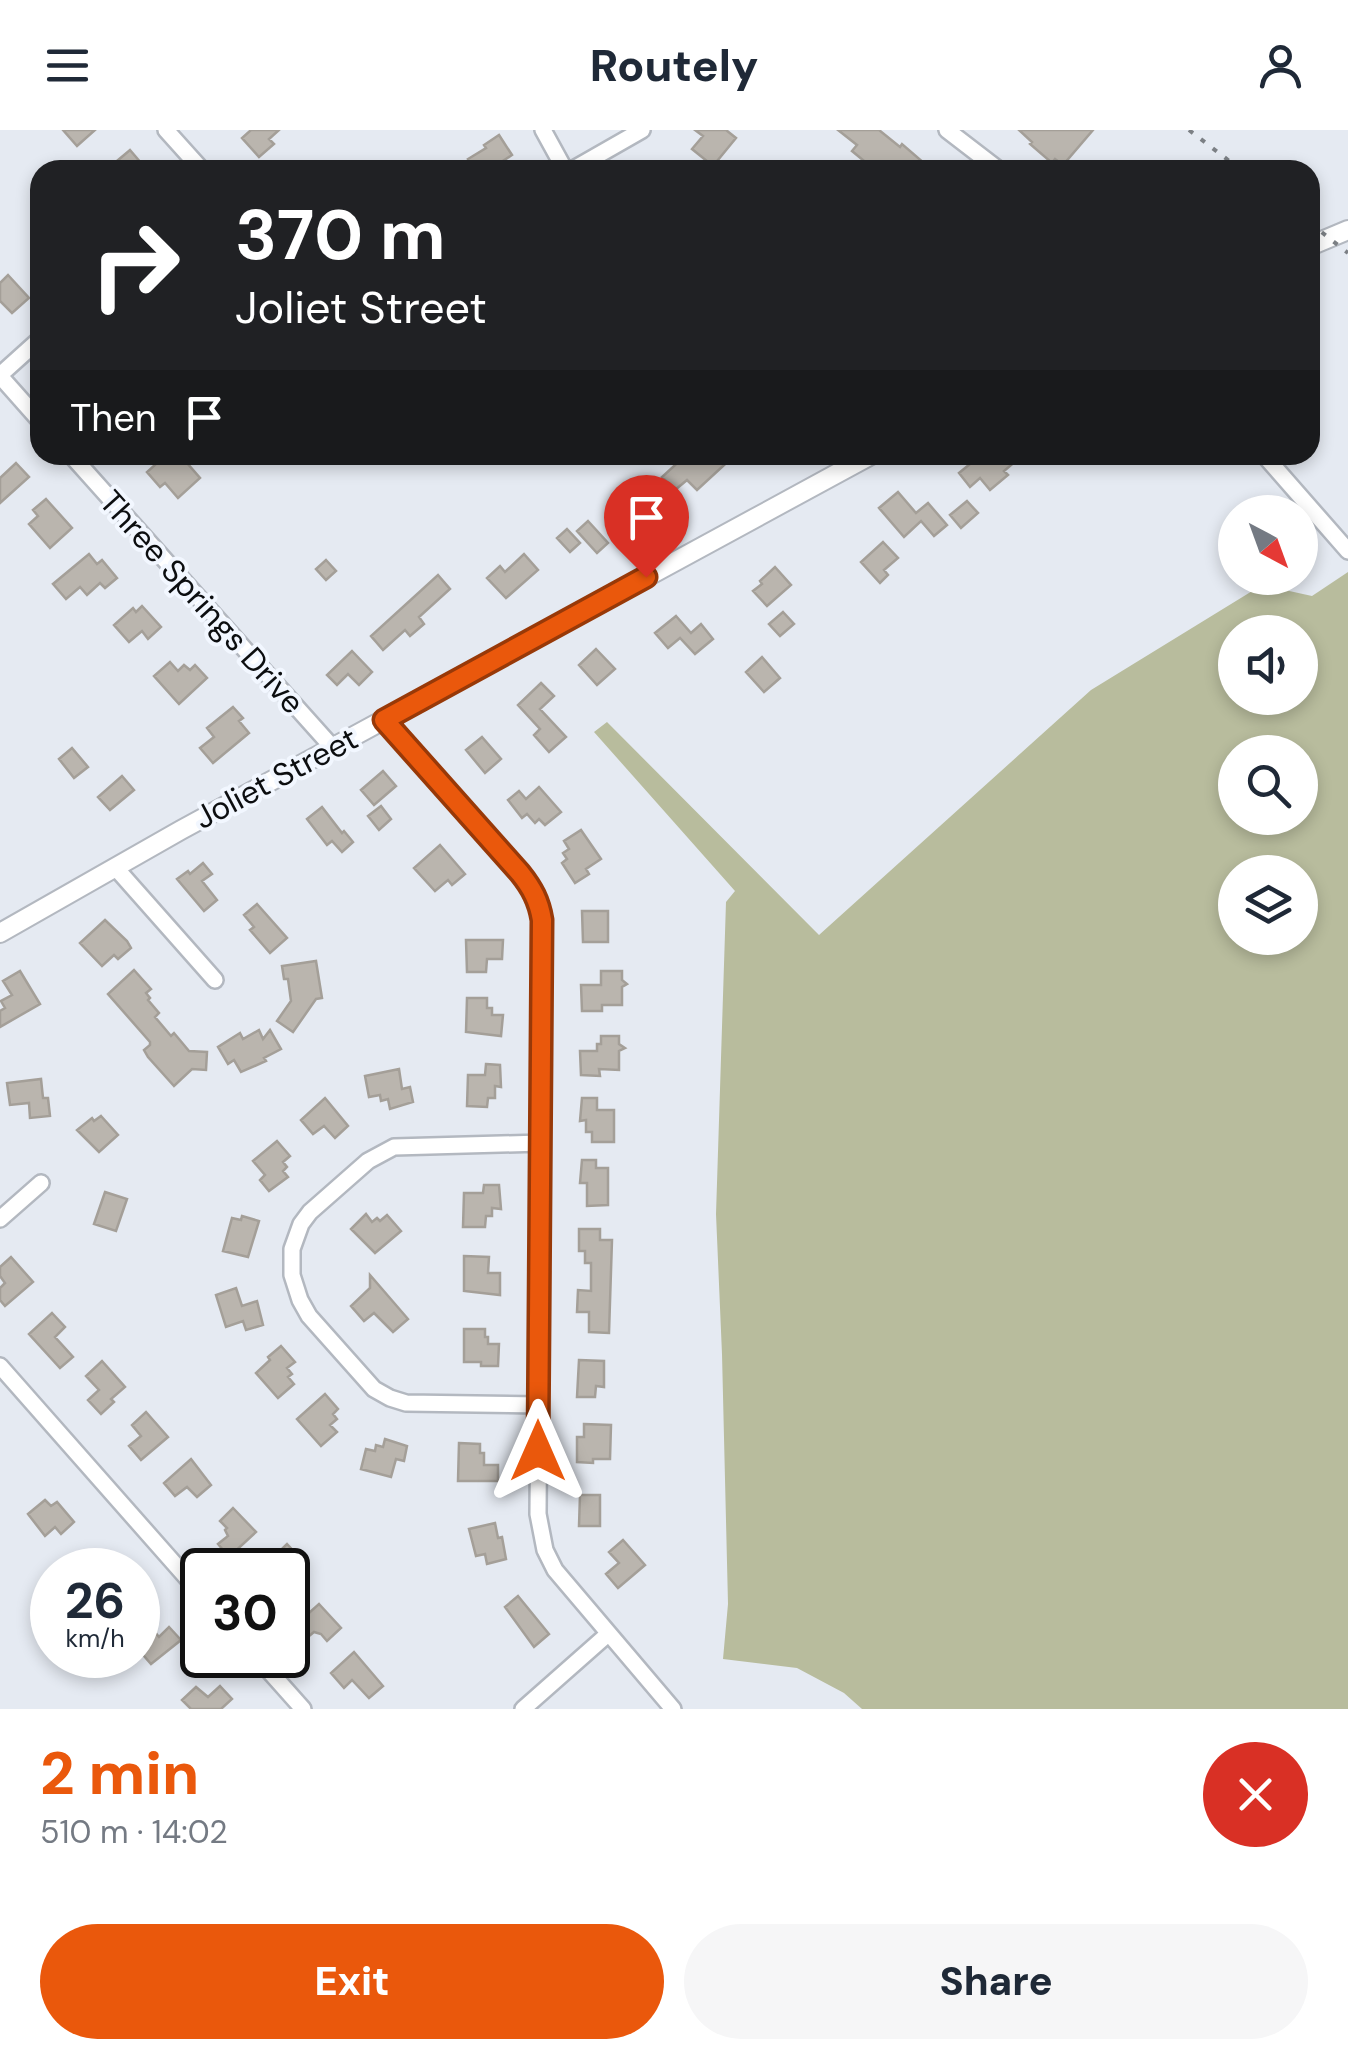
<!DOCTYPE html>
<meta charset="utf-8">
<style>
body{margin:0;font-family:"DM Sans",sans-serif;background:#f6f6f7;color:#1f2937;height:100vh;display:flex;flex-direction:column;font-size:38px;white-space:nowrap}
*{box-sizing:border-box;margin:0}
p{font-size:32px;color:#747a83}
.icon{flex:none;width:55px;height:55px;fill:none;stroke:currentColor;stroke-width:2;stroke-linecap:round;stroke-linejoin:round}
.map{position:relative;height:1579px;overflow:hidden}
.details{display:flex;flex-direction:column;background:#fff;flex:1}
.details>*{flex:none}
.top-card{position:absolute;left:30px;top:30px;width:1290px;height:305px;border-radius:30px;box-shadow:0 5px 15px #0003;background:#202124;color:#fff;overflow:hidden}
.needle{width:65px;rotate:139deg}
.tools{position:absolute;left:1218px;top:365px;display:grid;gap:20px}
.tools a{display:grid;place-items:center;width:100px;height:100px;border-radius:50%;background:#fff;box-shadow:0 5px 15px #0003;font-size:50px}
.speed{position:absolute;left:30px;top:1418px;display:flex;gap:20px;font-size:50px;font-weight:700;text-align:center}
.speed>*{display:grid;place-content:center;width:130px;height:130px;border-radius:50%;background:#fff;box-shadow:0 5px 15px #0003;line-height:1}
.speed small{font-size:25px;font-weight:400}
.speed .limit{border:5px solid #111;border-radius:15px;background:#fff;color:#111}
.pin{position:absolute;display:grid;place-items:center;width:85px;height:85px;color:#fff;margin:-102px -42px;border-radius:50% 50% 50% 0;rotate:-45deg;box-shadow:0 0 10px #0007}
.pin .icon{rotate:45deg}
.me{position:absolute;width:110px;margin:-55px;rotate:0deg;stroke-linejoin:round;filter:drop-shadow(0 0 8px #0008)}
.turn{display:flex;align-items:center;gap:35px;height:210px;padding:0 40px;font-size:45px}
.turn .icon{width:130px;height:130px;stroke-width:2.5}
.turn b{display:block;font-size:70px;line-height:85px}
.then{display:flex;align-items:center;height:95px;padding:0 40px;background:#0003;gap:20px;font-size:38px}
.round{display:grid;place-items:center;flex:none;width:105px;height:105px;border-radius:52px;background:#f6f6f7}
.headline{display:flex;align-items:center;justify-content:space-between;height:170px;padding:0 40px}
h1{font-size:60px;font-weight:800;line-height:75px;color:#ea580c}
.action{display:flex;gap:20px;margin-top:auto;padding:20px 40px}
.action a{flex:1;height:115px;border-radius:60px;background:#ea580c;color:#fff;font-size:40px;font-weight:800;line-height:115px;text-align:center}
.action a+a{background:#f6f6f7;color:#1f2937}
header{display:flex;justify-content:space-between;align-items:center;height:130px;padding:0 40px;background:#fff;font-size:45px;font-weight:800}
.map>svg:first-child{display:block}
.green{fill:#b8bc9d;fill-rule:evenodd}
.building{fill:#bab5ae;stroke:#a49f98;stroke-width:2.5}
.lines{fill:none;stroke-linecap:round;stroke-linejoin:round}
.minor-casing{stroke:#b3b8c0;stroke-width:20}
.tertiary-casing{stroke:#b3b8c0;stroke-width:22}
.minor{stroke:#fff;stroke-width:15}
.tertiary{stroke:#fff;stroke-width:18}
.rail{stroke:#7c8085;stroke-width:4;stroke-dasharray:5 10;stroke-linecap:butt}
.route-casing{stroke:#983908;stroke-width:25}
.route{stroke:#ea580c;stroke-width:18}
.labels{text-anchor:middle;stroke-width:8;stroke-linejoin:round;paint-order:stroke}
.street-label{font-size:32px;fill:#0c0e10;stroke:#f2f7ff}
</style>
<header><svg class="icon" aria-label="menu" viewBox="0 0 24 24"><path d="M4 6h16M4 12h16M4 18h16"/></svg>Routely<svg class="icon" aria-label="person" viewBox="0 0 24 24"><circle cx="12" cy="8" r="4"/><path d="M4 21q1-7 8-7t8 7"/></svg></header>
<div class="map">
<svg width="1348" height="1579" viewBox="0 0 1348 1579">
<rect width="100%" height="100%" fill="#e5eaf2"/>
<path class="green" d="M1348 442V1579H862L844 1563 797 1538 723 1529 728 1474 722 1224 716 1084 726 772 735 761 594 602 607 592 819 805 1091 560 1262 455 1312 466ZM1235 502H1300V568H1235ZM1235 622H1300V688H1235ZM1235 742H1300V808H1235Z"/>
<path class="building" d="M63 0H95L77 16Z
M251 0H279L269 9 274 14 259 27 242 8Z
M695 0H726L736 8 713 36 692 19 703 6Z
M838 0H879L900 17 902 14 932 40H875L852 21 857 15Z
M1019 0H1093L1063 35 1055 29 1052 33 1030 14 1032 12Z
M499 5 512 25 497 35 500 40H476L468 29 486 18 484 15Z
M130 20 147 40H125L117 31Z
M8 145 29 168 12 183 0 171V153Z
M166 325H180L200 348 178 368 165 353 160 357 147 342Z
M686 325H735L697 360 687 350 675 360 662 347Z
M981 325H1023L1004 341 1008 345 990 360 980 348 970 357 959 343Z
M16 333 29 347 0 373V348Z
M634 351 647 366 642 371 646 374 626 392 616 380 625 372 618 365Z
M898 362 916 383 928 373 947 395 934 406 921 391 904 407 879 378Z
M46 369 72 398 50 418 29 394 38 386 33 380Z
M967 371 978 383 961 398 950 385Z
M588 391 608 413 597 423 577 401Z
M567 399 580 413 570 422 557 408Z
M883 412 898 428 884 440 888 445 880 453 861 432Z
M89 424 97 434 102 430 117 448 105 458 100 453 87 465 80 457 66 469 53 454Z
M524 424 538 440 506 468 487 448 500 436 505 442Z
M326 430 336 441 326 450 316 439Z
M775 437 791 455 767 476 753 461 762 454 760 451Z
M438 445 450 459 419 487 424 494 410 506 405 500 383 520 371 506Z
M142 476 161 497 148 509 142 501 129 512 114 495 133 478 136 482Z
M783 482 794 494 780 506 769 494Z
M676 486 691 503 701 494 713 509 695 524 680 508 668 518 655 503Z
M596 519 615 539 597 555 579 535Z
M352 521 372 542 359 555 348 544 337 555 327 545Z
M762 527 780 548 764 562 746 542Z
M170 532 178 541 184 535 190 540 195 535 207 548 179 574 154 546Z
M541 553 554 566 540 579 566 607 549 622 534 605 540 599 518 575Z
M233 577 243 588 239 591 249 603 213 633 200 618 214 607 207 598Z
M482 607 501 629 485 643 466 620Z
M72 618 88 637 74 648 59 629Z
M383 641 396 656 374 675 361 660Z
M122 646 134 660 110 680 98 667Z
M539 657 561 682 545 695 539 689 535 693 527 684 522 688 508 670 519 661 526 669Z
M381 676 391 689 379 700 368 686Z
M322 677 342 703 344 701 353 712 342 722 332 711 327 715 307 689Z
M581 700 601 729 586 739 589 744 575 753 562 733 567 729 563 723 569 719 564 711Z
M440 715 465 744 452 755 448 750 435 761 414 738Z
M203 733 212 744 202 751 217 770 204 781 177 749 188 741 190 744Z
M257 774 287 808 270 823 250 800 254 797 244 785Z
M582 781H608V812H583Z
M105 790 127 811 131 818 118 829 114 825 102 836 80 813Z
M466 810H503L502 829H487L486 842H467Z
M316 831 322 868 316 869 293 902 277 891 291 871 288 849H284L282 836Z
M134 840 151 859 146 863 150 868 148 870 159 883 155 887 171 906 174 903 189 921 207 922 206 940 192 939 174 956 148 927 144 920 150 915V912L108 864Z
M20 841 40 874 0 897V881L5 878 1 871 12 865 3 851Z
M601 841H622V850L627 854 622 857V875H602V881H582L581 855H601Z
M467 868H487V878H492V885H503L501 906 466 902Z
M259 900 263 909 270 900 281 919 264 928 266 931 241 942 234 930 228 934 218 917 240 903 243 909Z
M601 906H619V914L625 918 619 921V940L599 939 600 946 581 945 580 921H597V914H601Z
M486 934 500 935 501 957 495 956V968H488L487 977 467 976 468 945H485Z
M399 939 402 959 410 957 413 972 390 979 388 969 381 971 380 965 369 967 365 946Z
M41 949 43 968H48L50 986 30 988 29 973 10 975 7 953Z
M325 968 348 996 335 1008 324 996 313 1004 301 990Z
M582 968H597V980H614V1012H592V1002H586V990L580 991Z
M101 986 118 1005 99 1022 77 1000 92 988 94 991Z
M277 1011 290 1026 283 1032 287 1037 283 1041 288 1047 269 1061 260 1050 265 1045 253 1031Z
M582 1030H596V1038H608V1075L587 1076V1053H580Z
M484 1055H499L501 1079 492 1078V1086H486L485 1097H463L464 1063H483Z
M105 1062 127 1069 116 1101 94 1094Z
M366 1084 372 1092 377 1088 380 1091 387 1085 401 1101 375 1123 351 1099Z
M242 1086 259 1091 248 1127 223 1121 232 1088 241 1090Z
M579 1099H600V1110H612L609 1203 589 1202V1182H577L578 1160 591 1161V1133H585V1121H579Z
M464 1126 489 1127 488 1143H500V1165L464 1161Z
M11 1127 33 1152 5 1176 0 1170V1158L5 1153 0 1146V1137Z
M370 1145 408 1189 393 1202 374 1183 364 1191 351 1176 370 1158Z
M236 1158 242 1176 257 1171 263 1195 246 1200 243 1191 226 1197 216 1165Z
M52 1183 65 1197 55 1207 73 1227 60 1238 29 1204Z
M464 1199H485V1207H488V1214H499L498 1236H481V1232H464Z
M281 1216 295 1232 287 1238 292 1244 288 1247 294 1254 278 1268 256 1243 270 1230 268 1227Z
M579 1230 604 1231V1257L596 1256 595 1267H577Z
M102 1231 125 1257 111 1269 114 1272 101 1284 88 1270 99 1260 86 1246Z
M325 1264 338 1279 333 1284 337 1289 330 1295 337 1302 321 1316 297 1289Z
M146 1282 168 1307 141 1330 129 1316 141 1306 132 1295Z
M584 1294 611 1295 610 1329H593V1333L577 1332V1307H584Z
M385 1309 407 1316 404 1331 396 1329 391 1347 361 1339 366 1319 375 1321 376 1315 383 1317Z
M459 1313 480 1314V1323H484V1335H498V1351H458Z
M191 1329 211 1355 197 1367 187 1357 175 1366 164 1353Z
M580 1365H600V1396H579Z
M45 1370 51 1376 57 1372 74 1392 61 1404 55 1397 45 1406 28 1384Z
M233 1378 256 1402 229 1427 218 1414 228 1406 225 1400 227 1398 220 1391Z
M495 1393 498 1408 502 1407 506 1429 487 1434 485 1424 476 1426 469 1399Z
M623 1410 645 1435 618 1458 606 1444 619 1433 609 1422Z
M287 1414 301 1429 288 1440H260Z
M518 1466 549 1504 534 1517 505 1477Z
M319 1474 341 1498 327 1511 321 1504 314 1502 303 1511 292 1498Z
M138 1489 152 1505 155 1502 159 1507 169 1497 181 1510 151 1534 138 1519Z
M354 1522 383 1556 369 1568 352 1550 344 1558 331 1543Z
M220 1556 232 1569 221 1579H191L182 1570 196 1557 208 1567Z"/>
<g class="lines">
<defs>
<path id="minor" d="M166 0 202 40
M543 0 565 40
M947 0 999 40
M572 40 642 0
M0 245 40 209
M0 246 40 291
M71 325 333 618
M1264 325 1348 421
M384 590 520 743C551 783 542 820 542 868L538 1384 545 1420 555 1440 673 1579
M115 737 215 850
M0 1089 41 1053
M0 1236 202 1465
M539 1275 406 1273 390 1268 374 1259 309 1186 300 1170 292 1145V1119L301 1094 310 1082 368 1031 394 1017 541 1013
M255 1525 303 1579
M523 1579 608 1504"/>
<path id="tertiary" d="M1310 116 1348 100
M0 803 181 700 871 325"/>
</defs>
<use href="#minor" class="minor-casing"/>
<use href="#tertiary" class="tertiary-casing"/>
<use href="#minor" class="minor"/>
<use href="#tertiary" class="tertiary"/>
<path class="rail" d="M1189 0 1241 40
M1310 93 1348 123"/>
</g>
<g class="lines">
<defs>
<path id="route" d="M538 1321 542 790C539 771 532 758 520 743L384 590 646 447"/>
</defs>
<use href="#route" class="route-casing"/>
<use href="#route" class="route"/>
</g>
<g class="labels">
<g class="street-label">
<text transform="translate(202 472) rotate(48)" y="11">Three Springs Drive</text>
<text transform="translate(276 648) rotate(-28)" y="11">Joliet Street</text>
</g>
</g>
</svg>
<div class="tools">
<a><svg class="needle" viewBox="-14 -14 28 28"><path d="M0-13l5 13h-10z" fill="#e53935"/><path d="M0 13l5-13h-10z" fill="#747a83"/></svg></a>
<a><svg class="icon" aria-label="sound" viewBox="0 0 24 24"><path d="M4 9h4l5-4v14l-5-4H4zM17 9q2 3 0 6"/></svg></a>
<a><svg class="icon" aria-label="search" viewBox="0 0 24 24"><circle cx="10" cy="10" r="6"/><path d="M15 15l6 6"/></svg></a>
<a><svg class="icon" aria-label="layers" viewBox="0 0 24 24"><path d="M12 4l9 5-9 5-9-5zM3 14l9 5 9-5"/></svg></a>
</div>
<div class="speed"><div>26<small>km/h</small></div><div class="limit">30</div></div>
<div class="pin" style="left:646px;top:447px;background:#d93025"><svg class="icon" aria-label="arrive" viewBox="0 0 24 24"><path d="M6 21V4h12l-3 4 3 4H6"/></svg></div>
<svg class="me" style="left:538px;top:1321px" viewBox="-20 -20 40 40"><path d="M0-17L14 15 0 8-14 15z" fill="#ea580c" stroke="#fff" stroke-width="4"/></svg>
<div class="top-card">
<div class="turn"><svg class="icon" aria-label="right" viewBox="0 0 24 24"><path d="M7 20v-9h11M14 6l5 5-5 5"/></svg><div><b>370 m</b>Joliet Street</div></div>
<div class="then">Then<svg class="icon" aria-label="arrive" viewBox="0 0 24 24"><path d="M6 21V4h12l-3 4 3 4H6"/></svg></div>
</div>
</div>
<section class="details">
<div class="headline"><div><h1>2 min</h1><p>510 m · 14:02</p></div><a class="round" style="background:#d93025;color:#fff"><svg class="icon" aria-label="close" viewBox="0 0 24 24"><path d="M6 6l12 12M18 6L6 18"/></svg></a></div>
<div class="action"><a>Exit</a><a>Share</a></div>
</section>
